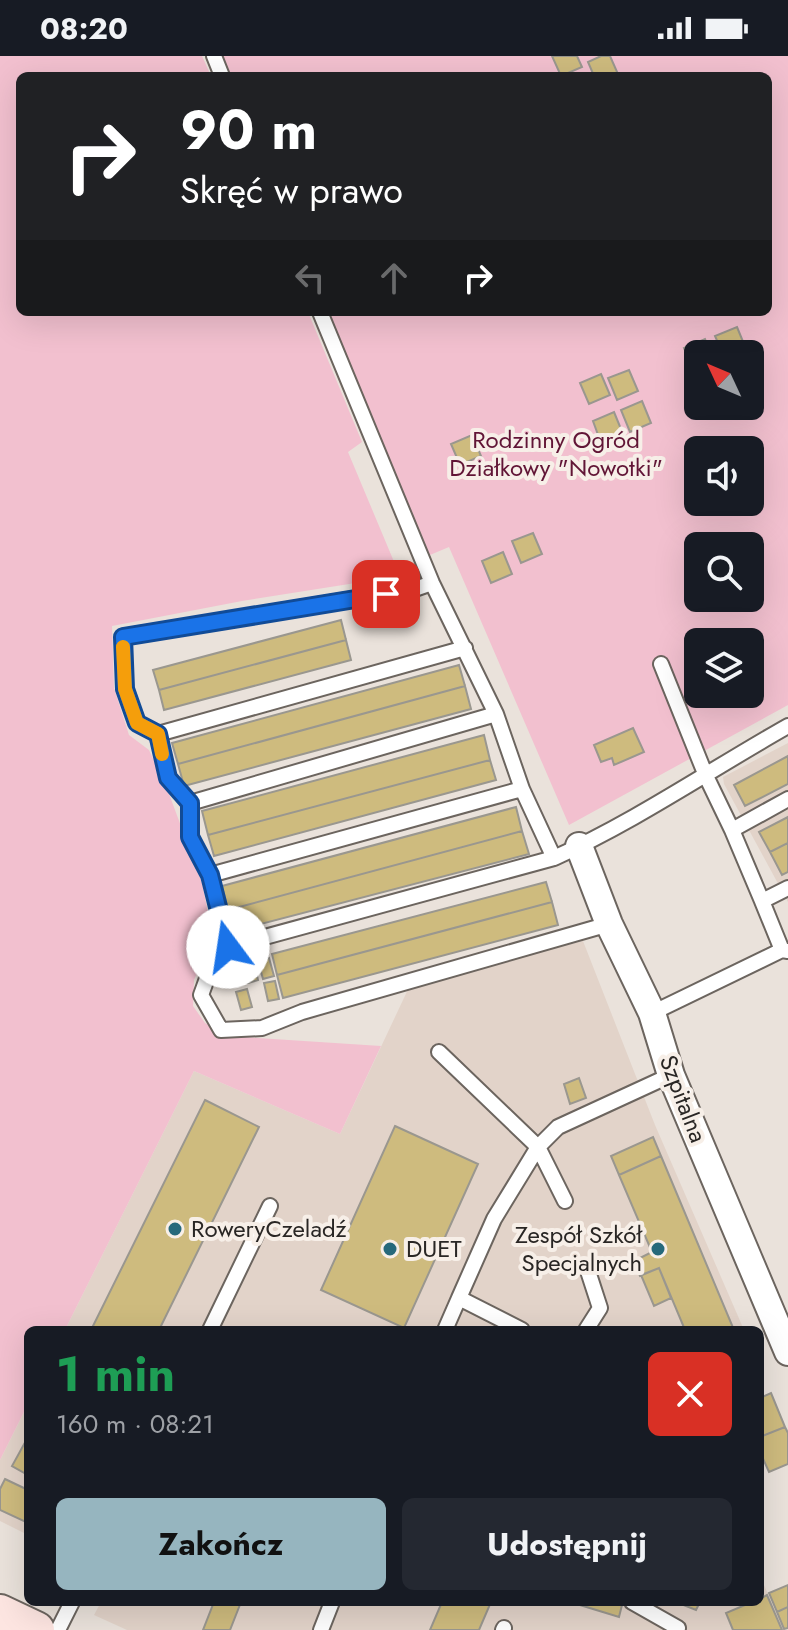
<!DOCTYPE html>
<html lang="pl">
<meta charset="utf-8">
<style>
body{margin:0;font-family:Jost,sans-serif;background:#242831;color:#f1f3f6;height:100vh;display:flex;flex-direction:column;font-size:30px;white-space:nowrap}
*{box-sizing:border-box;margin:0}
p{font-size:26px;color:#9ea1a6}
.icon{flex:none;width:44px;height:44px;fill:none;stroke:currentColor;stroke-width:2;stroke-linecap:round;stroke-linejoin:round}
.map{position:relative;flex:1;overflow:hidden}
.sheet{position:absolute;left:24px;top:1270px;width:740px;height:280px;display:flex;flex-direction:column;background:#171b24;border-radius:12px;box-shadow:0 8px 32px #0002}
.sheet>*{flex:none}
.hud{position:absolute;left:16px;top:16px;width:756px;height:244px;border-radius:12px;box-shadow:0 8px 32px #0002;background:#202124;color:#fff;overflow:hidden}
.needle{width:52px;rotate:314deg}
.fabs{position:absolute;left:684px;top:284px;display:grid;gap:16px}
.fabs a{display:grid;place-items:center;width:80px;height:80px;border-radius:12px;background:#171b24;box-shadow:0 8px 32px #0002;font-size:40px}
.pin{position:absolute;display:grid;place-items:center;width:68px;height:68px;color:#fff;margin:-34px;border-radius:16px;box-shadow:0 4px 12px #0006}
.me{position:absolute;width:88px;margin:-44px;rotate:346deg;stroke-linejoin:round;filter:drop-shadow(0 0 6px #0008)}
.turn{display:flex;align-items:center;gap:28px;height:168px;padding:0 32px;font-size:36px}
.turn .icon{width:104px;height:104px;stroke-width:2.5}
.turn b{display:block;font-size:56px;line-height:68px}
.lanes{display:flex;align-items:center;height:76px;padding:0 32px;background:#0003;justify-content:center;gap:40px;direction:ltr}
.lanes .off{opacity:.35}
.round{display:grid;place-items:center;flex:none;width:84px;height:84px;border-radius:12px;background:#242831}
.headline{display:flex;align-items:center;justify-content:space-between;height:136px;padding:0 32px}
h1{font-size:48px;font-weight:700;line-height:60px;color:#1e9e55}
.cta{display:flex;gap:16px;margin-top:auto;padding:16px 32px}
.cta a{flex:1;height:92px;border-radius:12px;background:#96b5bf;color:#111;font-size:32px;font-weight:700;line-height:92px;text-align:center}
.cta a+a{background:#242831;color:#f1f3f6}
.status{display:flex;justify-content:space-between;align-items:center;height:56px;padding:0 40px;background:#171b24;direction:ltr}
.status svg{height:22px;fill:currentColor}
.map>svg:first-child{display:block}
.built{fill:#e2d3c9}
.green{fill:#f2c0cf;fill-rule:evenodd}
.building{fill:#cebb7e;stroke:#9a978f;stroke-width:2}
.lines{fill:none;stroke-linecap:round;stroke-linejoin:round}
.lane-casing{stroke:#6c655f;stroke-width:18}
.street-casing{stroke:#6c655f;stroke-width:30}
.secondary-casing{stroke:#6c655f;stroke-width:40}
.lane{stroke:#fff;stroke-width:14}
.street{stroke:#fff;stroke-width:26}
.secondary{stroke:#fde5e1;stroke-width:36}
.route-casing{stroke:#114b97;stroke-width:20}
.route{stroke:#1a73e8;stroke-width:14}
.slow{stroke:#f59e0b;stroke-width:14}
.poi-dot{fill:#26697b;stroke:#f7efe8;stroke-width:3}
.labels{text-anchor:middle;stroke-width:8;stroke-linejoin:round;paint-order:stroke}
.park-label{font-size:24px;fill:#611536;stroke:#f7efe8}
.street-label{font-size:24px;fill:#292624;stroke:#f7efe8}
.poi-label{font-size:24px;fill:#292624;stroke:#f7efe8;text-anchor:start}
</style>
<div class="status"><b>08:20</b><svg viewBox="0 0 49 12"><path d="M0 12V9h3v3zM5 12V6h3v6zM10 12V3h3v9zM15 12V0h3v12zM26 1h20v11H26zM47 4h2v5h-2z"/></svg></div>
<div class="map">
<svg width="788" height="1574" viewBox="0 0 788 1574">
<rect width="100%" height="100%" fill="#eae2db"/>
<path class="built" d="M788 687V846L724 728 723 721Z
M583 885 655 1069 744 1274H65L194 1015 340 1078 411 927Z
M28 1348V1479L0 1465V1404Z
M760 1520 784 1574H127L94 1559 101 1546H760Z"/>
<path class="green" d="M0 0H202L211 20H20V256H308L362 386 348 396 400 520 242 545 112 570 114 632 129 679 149 694 168 735 202 827 213 881 194 924 193 950 205 967 228 980 381 990 340 1078 194 1015 65 1274H28V1348L0 1404Z
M220 0H788V649L569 769 449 491 418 504 321 256H768V20H228ZM698 298H750V350H698ZM698 394H750V446H698ZM698 490H750V542H698ZM698 586H750V638H698Z"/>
<path class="building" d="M552 0H577L582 11 561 20Z
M601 0H610L618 18 594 20 588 6Z
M737 271 746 293 734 298H723L715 280Z
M705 283 711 298H698V311L693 313 684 292Z
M753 300 761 321 750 326V301Z
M629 314 638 335 617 344 608 322Z
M601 318 610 339 589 348 580 327Z
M642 345 651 367 630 376 621 354Z
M614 356 623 378 601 387 593 365Z
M472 379 481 400 460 409 451 388Z
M533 477 542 498 521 507 512 485Z
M503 496 512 518 491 527 482 505Z
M341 564 346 584 159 634 153 614Z
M346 584 351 604 164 654 159 634Z
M459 609 465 630 178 708 172 687Z
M465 630 471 653 184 730 178 708Z
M633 672 644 696 614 709 612 702 601 706 594 689Z
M484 679 490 704 208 779 202 755Z
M788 700V728L745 750 734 729Z
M490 704 496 724 214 800 208 779Z
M516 751 522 775 228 854 222 830Z
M788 761V787L770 796 759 776Z
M522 775 529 798 234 875 228 854Z
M788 787V816L782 819 770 796Z
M546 826 552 846 277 919 272 898Z
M552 846 558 869 283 942 277 919Z
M253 902 258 924 248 927 242 905Z
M269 902 274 920 263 923 258 905Z
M239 907 244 927 234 930 229 910Z
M275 925 279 943 268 945 264 927Z
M247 933 252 951 241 954 236 936Z
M579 1022 586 1042 570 1048 564 1028Z
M205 1044 259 1071 159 1274H91Z
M395 1070 478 1108 404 1272 321 1234Z
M653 1081 661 1100 619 1119 611 1100Z
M661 1100 734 1274H685L659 1212 640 1220 634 1205 652 1196 619 1119Z
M659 1212 671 1242 654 1250 641 1219Z
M771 1337 785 1371 760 1381V1342Z
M785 1371 788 1377V1408L769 1416 760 1396V1381Z
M28 1381V1419L12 1410Z
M5 1423 28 1434V1467L0 1454V1433Z
M788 1529V1551L777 1556 769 1537Z
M767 1539 782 1574H733L726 1557 752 1546H760V1543Z
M214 1546H241L230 1574H203Z
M442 1546H491L479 1574H430Z
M581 1546H611L622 1549 619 1561 580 1549Z
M676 1546H700L696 1554Z
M788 1551V1572L784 1573 777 1556Z"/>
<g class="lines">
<defs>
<path id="lane" d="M214 0 222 20
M320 256 432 527 496 658 522 733 554 802C636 765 710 714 788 670
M432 527 415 533 123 581 125 633 137 667 158 678 168 722 190 747V781L210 819 228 891 213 906 201 939 221 974 262 972 302 956 609 868
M661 608 706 720 732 774 788 743
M158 678 465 592
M190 747 496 658
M732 774 762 845 788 832
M210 819 522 733
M762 845 782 894 788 895
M228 891 554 802
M652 957 782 894
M439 996 538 1091 494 1163 459 1242
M565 1145 538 1091 558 1071 671 1019
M210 1274 270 1150
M445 1274 459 1242 522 1274
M586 1274 600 1252 587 1212
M632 1546 678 1572
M58 1574 72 1546
M321 1574 332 1546
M503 1574 504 1572"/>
<path id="street" d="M579 790 609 868 652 957 671 1019 788 1296"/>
<path id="secondary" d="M0 1557 36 1574"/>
</defs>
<use href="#lane" class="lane-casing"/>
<use href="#street" class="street-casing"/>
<use href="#secondary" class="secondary-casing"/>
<use href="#lane" class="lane"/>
<use href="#street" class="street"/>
<use href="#secondary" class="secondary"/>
</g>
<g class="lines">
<defs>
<path id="route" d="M228 891 210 819 190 781V747L168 722 158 678 137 667 125 633 123 581 386 538"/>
</defs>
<use href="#route" class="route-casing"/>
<use href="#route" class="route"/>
<path class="slow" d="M123 591 125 633 137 667 158 678 162 698"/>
</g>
<g class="poi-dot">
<circle cx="175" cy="1173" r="8"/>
<circle cx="390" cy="1193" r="8"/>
<circle cx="658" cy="1193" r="8"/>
</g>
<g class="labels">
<g class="park-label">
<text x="556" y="392">Rodzinny Ogród<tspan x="556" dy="28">Działkowy "Nowotki"</tspan></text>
</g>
<g class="street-label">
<text transform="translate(683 1043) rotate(69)" y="8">Szpitalna</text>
</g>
<g class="poi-label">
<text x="191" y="1181">RoweryCzeladź</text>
<text x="642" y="1187" text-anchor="end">Zespół Szkół<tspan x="642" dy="28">Specjalnych</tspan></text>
<text x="406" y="1201">DUET</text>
</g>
</g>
</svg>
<div class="fabs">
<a><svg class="needle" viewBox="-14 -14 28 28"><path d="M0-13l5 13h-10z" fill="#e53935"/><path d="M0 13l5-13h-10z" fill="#9ea1a6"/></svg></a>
<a><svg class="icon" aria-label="sound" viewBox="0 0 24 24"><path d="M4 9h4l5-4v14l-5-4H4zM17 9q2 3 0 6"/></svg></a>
<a><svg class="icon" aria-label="search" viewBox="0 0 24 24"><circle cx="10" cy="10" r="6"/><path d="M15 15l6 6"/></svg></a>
<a><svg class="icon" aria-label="layers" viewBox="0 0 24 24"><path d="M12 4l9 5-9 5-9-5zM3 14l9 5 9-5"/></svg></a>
</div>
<div class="pin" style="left:386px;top:538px;background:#d93025"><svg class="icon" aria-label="arrive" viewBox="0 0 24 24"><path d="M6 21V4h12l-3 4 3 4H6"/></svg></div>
<svg class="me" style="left:228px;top:891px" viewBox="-20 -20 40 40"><circle r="19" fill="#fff"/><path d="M0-13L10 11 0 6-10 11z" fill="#1a73e8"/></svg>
<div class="hud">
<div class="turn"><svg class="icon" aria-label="right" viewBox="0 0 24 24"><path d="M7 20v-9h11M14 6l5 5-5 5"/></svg><div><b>90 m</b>Skręć w prawo</div></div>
<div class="lanes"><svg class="icon off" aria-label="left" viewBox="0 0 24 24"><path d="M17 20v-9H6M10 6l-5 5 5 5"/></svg><svg class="icon off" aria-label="ahead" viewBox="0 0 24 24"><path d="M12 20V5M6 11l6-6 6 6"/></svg><svg class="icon" aria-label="right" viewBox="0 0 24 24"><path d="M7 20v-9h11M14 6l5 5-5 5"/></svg></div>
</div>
<section class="sheet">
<div class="headline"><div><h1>1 min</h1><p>160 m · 08:21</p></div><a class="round" style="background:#d93025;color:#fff"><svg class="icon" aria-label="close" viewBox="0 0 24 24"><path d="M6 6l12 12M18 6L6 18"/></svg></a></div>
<div class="cta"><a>Zakończ</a><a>Udostępnij</a></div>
</section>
</div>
